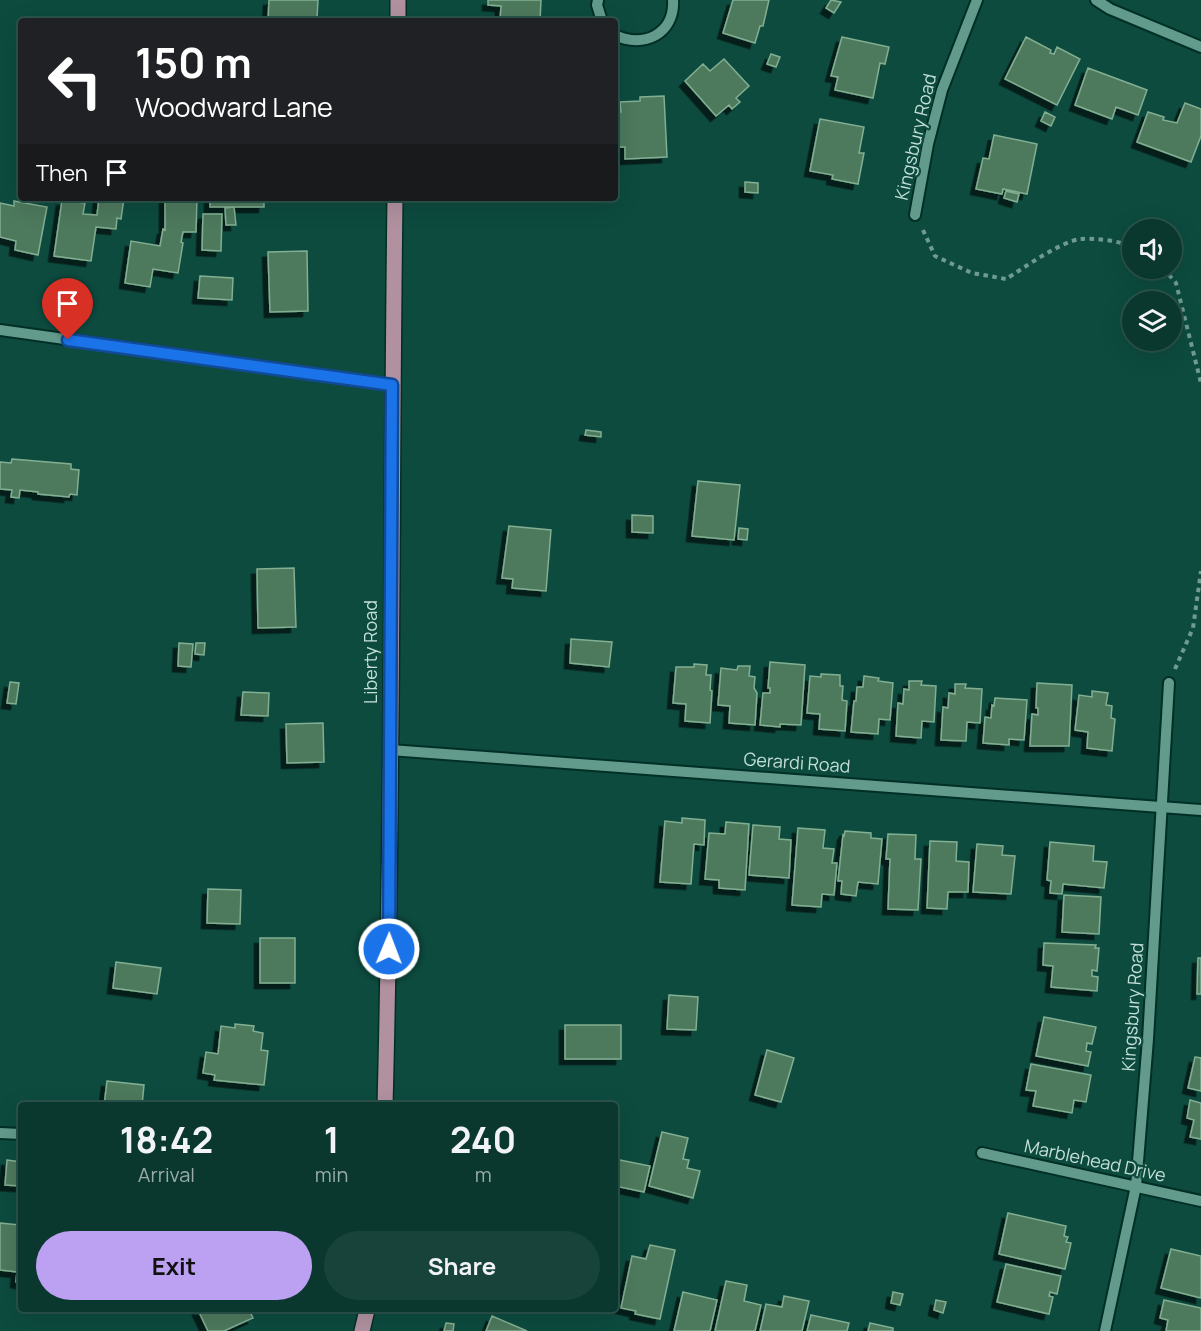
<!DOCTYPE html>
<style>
body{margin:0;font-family:Manrope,sans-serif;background:#18433b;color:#f1f3f6;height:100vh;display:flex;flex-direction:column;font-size:22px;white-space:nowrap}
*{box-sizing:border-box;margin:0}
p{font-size:20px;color:#99acaa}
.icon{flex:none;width:33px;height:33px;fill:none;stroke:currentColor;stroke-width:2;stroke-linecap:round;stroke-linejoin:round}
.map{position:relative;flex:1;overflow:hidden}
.details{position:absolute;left:18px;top:1102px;width:600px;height:210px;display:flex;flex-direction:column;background:#0a382f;border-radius:6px;box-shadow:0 6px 24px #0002,0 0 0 2px #2a524b}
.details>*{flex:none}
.guide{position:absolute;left:18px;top:18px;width:600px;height:183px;border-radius:6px;box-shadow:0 6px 24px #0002,0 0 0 2px #2a524b;background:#202124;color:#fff;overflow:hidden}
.controls{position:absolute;left:1122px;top:219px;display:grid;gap:12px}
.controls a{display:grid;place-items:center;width:60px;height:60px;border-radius:50%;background:#0a382f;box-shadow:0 6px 24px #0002,0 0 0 2px #2a524b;font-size:30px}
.pin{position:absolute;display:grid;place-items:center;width:51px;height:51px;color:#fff;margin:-62px -26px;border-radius:50% 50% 50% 0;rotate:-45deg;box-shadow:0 0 6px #0007}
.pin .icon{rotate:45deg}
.me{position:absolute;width:66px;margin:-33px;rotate:1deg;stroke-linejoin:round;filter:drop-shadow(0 0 4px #0008)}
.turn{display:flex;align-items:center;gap:21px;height:126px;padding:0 18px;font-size:27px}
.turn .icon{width:78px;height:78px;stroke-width:2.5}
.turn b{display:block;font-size:42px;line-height:51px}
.then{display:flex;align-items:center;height:57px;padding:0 18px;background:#0003;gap:12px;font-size:22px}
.eta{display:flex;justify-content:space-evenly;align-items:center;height:102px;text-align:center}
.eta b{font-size:36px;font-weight:700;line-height:42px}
.primary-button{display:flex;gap:12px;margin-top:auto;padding:12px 18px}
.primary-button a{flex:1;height:69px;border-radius:36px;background:#bca0f2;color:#111;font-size:24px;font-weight:700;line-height:69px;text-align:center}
.primary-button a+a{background:#18433b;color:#f1f3f6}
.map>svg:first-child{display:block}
.building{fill:#4e795d;stroke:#82af92;stroke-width:1.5;filter:url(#shadow)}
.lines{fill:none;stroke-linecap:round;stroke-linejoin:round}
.minor-casing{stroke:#002f26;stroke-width:14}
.major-casing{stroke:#002f26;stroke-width:18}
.path{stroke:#6f9b91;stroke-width:4;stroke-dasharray:4.5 4.5;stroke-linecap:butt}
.minor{stroke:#629a8c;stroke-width:10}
.major{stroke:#b191a0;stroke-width:15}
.route-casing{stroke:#114b97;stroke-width:15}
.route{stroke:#1a73e8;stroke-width:10}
.labels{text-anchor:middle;stroke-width:4.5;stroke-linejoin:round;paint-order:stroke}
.street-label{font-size:18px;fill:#c3dfd7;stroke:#0d4b3f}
</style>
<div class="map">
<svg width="1201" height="1331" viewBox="0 0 1201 1331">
<defs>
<filter id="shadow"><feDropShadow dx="-5.5" dy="5.5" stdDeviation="0" flood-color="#0009"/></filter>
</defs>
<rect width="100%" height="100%" fill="#0d4b3f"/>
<path class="building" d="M269 0H318L317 18H314V21H268Z
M488 0H541L540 21H500L501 6 488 5Z
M733 0H769L763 26H760L755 43 723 33Z
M831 0 841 2 834 13 826 8Z
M842 37 889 47 885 64 880 63 873 98 835 90 838 77 831 76Z
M1026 37 1051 50 1050 53 1054 54 1057 47 1080 59 1057 105 1005 79Z
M771 54 780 57 776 67 767 64Z
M724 59 749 86 736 98 740 102 732 109 729 105 716 116 685 81 703 64 710 71Z
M1088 68 1147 90 1138 115 1116 107 1112 119 1075 105Z
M664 96 667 157 625 159V147H618V129H615V113L621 112 620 102 640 101V97Z
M1185 103 1201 109V136L1191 162 1137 142 1148 112 1164 117 1163 120 1177 123Z
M1045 112 1055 117 1051 126 1041 121Z
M820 119 864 127 859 153H864L858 184 832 179 833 175 810 171Z
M994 135 1037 144 1027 194 1003 189 1002 194 976 189 983 158 989 159Z
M745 182 758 183V193L745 192Z
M1006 191 1019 194 1017 202 1004 198Z
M99 198H124L121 219 117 218 116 229 96 227 91 261 54 256 62 200 85 203 83 214 97 215Z
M165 198H197L196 232H183L181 242 183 243 178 273 153 269 150 287 125 283 131 241 160 246 163 229 165 230Z
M210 198H264V207H210Z
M14 201 47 207 38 255 15 250 16 241 0 237V203L14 206Z
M234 207 236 225H226L225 208Z
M203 214H222L221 251 202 250Z
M307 251 308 311 270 312 268 252Z
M200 276 233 278 232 300 198 298Z
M586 430 601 432V437L585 435Z
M12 459 71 464V469L79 470 77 495 70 494 69 497 38 494V492L20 490 19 498 11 497 12 490 0 489V462L11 463Z
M698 481 740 485 734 540 692 536Z
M632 515 653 516V533L632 532Z
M509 526 551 530 546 591 512 588 513 579 502 578Z
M739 528 748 529 747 540 738 539Z
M294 568 296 627 258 628 257 569Z
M571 639 612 642 609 667 570 663Z
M179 643 193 644 191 667 178 666Z
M196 643H205L204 655 195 654Z
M770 662 805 665 801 725 780 724V727L760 725 763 693H770V688H768Z
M694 664 707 665 706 675H711L710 690 712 691 710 723 685 721 686 704 673 703 676 667H694Z
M738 666H750L749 676 755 677 754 688 757 693 755 725 729 723 730 706 718 705 721 668 737 670Z
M821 674 840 675V686H843L842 700 847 701 845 731 819 729 820 714 807 713 810 676 821 677Z
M864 676 879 678 878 681 893 683 890 720 879 719 878 734 851 732 854 701H856L857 687H863Z
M909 681H922L921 685 936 686 934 722 922 721 921 738 896 736 898 703 903 704 904 689 909 690Z
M10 682 19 683 16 704 7 703Z
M1037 683 1072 685 1069 746H1030L1032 714 1038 715V708H1036Z
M955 684H966L965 688 982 689 980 723 967 722 966 741 941 740 943 707 948 708 949 693 955 694Z
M1092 691 1108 693 1106 705 1112 706 1111 718 1115 719 1112 751 1087 748 1088 732 1075 730 1079 695 1092 697Z
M243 692 269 693 268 716 241 715Z
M995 698 1027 700 1024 740 1009 739V745L983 743 985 717 991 718 992 705 994 706Z
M323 723 324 762 287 763 286 724Z
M682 818 705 820 704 845 694 844 691 884 660 882 665 821 682 823Z
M726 822 749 824 745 890 719 888V880L705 879 709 833 725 834Z
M753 825 780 827 779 839 791 840 789 878 749 875Z
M798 828 825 830 823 848 834 849 832 863H837L834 895 822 894 821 907 792 905Z
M845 831 871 833V838L882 839 878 884 858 882 856 896 841 894 842 881H838L843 835 844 836Z
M888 834 916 835 915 859H921L918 910 888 909 890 859H886Z
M930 841 957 842 956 861 969 862 968 892H948L947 909 927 908Z
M1050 842 1094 846 1093 861 1107 862 1104 888 1063 884 1062 894 1050 893 1051 881 1047 880Z
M977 844 1003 846 1002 855 1015 856 1011 894 973 892Z
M208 889 241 890 240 924 207 923Z
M1064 895 1101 897 1099 934 1062 932Z
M260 938H295V983H260Z
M1044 943 1096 945 1095 948H1099L1097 971 1092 970V976L1098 977 1097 991 1051 987 1053 966 1043 965Z
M1198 958H1201V994H1197Z
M116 962 161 968 157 994 113 988Z
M669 995 698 997 696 1030 667 1029Z
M1044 1017 1096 1027 1092 1044 1087 1043 1086 1051 1091 1052 1088 1066 1036 1056Z
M235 1024 254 1026 253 1031 263 1033 261 1050 268 1051 264 1085 214 1080 215 1075 203 1073 206 1052 218 1054 221 1026 235 1028Z
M565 1025H621V1059H565Z
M767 1050 794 1058 781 1102 755 1095Z
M1195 1057 1201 1058V1091L1188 1088Z
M1031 1064 1091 1075 1086 1102 1074 1100 1072 1113 1033 1106 1036 1091 1026 1090Z
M107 1081 144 1085 142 1106H104Z
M1190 1100 1201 1103V1139L1190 1137 1194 1120 1187 1118Z
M662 1132 688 1138 683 1159 689 1160 687 1168 700 1171 693 1198 649 1186Z
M615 1159 650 1166 644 1192 615 1186Z
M7 1160 21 1162V1186L5 1185Z
M1008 1213 1066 1226 1064 1236 1068 1237 1066 1242 1071 1243 1065 1269 999 1254Z
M0 1223 20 1225 21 1224V1283L16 1282 17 1272 0 1270Z
M650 1245 675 1250 660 1319 635 1314 636 1311 621 1308 632 1256 646 1259Z
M1171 1249 1201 1256V1298L1161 1288Z
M1006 1264 1061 1276 1057 1294 1050 1292 1049 1296 1053 1297 1049 1314 997 1302Z
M726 1281 747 1285 744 1301 761 1305 755 1331H715Z
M683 1292 717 1300 710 1331H674Z
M893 1292 903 1294 900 1305 891 1303Z
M784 1296 809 1301 802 1331H760L766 1304 782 1307Z
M936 1300 946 1302 943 1313 934 1310Z
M1164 1300 1201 1308V1331H1166L1168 1320 1160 1318Z
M198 1310H249L253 1318 224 1331H208Z
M811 1315 849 1323 847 1331H807Z
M492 1316 527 1331H486Z
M446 1323 454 1324 453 1331H444Z
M870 1323 893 1328V1331H868Z"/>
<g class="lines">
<defs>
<path id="minor" d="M598 0 597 5 602 21
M1096 0 1110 9 1201 47
M615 35C643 49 675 34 673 0
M915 215 928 144 942 90 977 0
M0 330 392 385
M390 750 1201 810
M0 1133 21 1134
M982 1153 1201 1201
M1105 1331 1136 1186 1148 1039 1169 683"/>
<path id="major" d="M398 21V0
M385 1106C393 803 391 500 395 198
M362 1331 367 1310"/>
</defs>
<use href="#minor" class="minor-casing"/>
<use href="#major" class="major-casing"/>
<path class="path" d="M923 230 935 256 972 273 1006 279C1022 269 1063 240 1081 239 1097 238 1117 241 1132 246
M1163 268 1176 283 1201 383
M1175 669 1193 628 1201 571"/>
<use href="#minor" class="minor"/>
<use href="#major" class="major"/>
</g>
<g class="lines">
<defs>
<path id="route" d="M68 340 392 385 389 949"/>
</defs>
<use href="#route" class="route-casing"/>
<use href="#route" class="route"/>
</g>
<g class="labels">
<g class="street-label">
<text transform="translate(916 137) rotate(-77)" y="6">Kingsbury Road</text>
<text transform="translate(371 652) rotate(-90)" y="6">Liberty Road</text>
<text transform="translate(797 763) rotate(4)" y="6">Gerardi Road</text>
<text transform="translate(1133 1007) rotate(-86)" y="6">Kingsbury Road</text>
<text transform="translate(1095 1161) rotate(12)" y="6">Marblehead Drive</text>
</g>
</g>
</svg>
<div class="controls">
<a><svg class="icon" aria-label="sound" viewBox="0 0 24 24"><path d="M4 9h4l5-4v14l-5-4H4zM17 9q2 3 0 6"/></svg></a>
<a><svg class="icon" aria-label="layers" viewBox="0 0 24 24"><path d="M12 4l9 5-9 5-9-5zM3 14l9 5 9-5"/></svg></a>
</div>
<div class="pin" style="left:68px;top:340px;background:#d93025"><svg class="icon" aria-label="arrive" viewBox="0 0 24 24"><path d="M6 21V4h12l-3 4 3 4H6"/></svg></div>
<svg class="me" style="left:389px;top:949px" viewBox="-20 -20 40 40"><circle r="17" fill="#1a73e8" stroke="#fff" stroke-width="3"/><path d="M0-11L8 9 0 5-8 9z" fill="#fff"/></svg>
<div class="guide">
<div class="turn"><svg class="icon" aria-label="left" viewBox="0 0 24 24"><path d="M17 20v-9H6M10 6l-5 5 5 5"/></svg><div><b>150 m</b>Woodward Lane</div></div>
<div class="then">Then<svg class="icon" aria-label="arrive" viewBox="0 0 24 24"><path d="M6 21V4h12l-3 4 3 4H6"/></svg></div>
</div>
<section class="details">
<div class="eta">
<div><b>18:42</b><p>Arrival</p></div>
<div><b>1</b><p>min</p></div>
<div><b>240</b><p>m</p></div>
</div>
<div class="primary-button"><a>Exit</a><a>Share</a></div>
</section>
</div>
